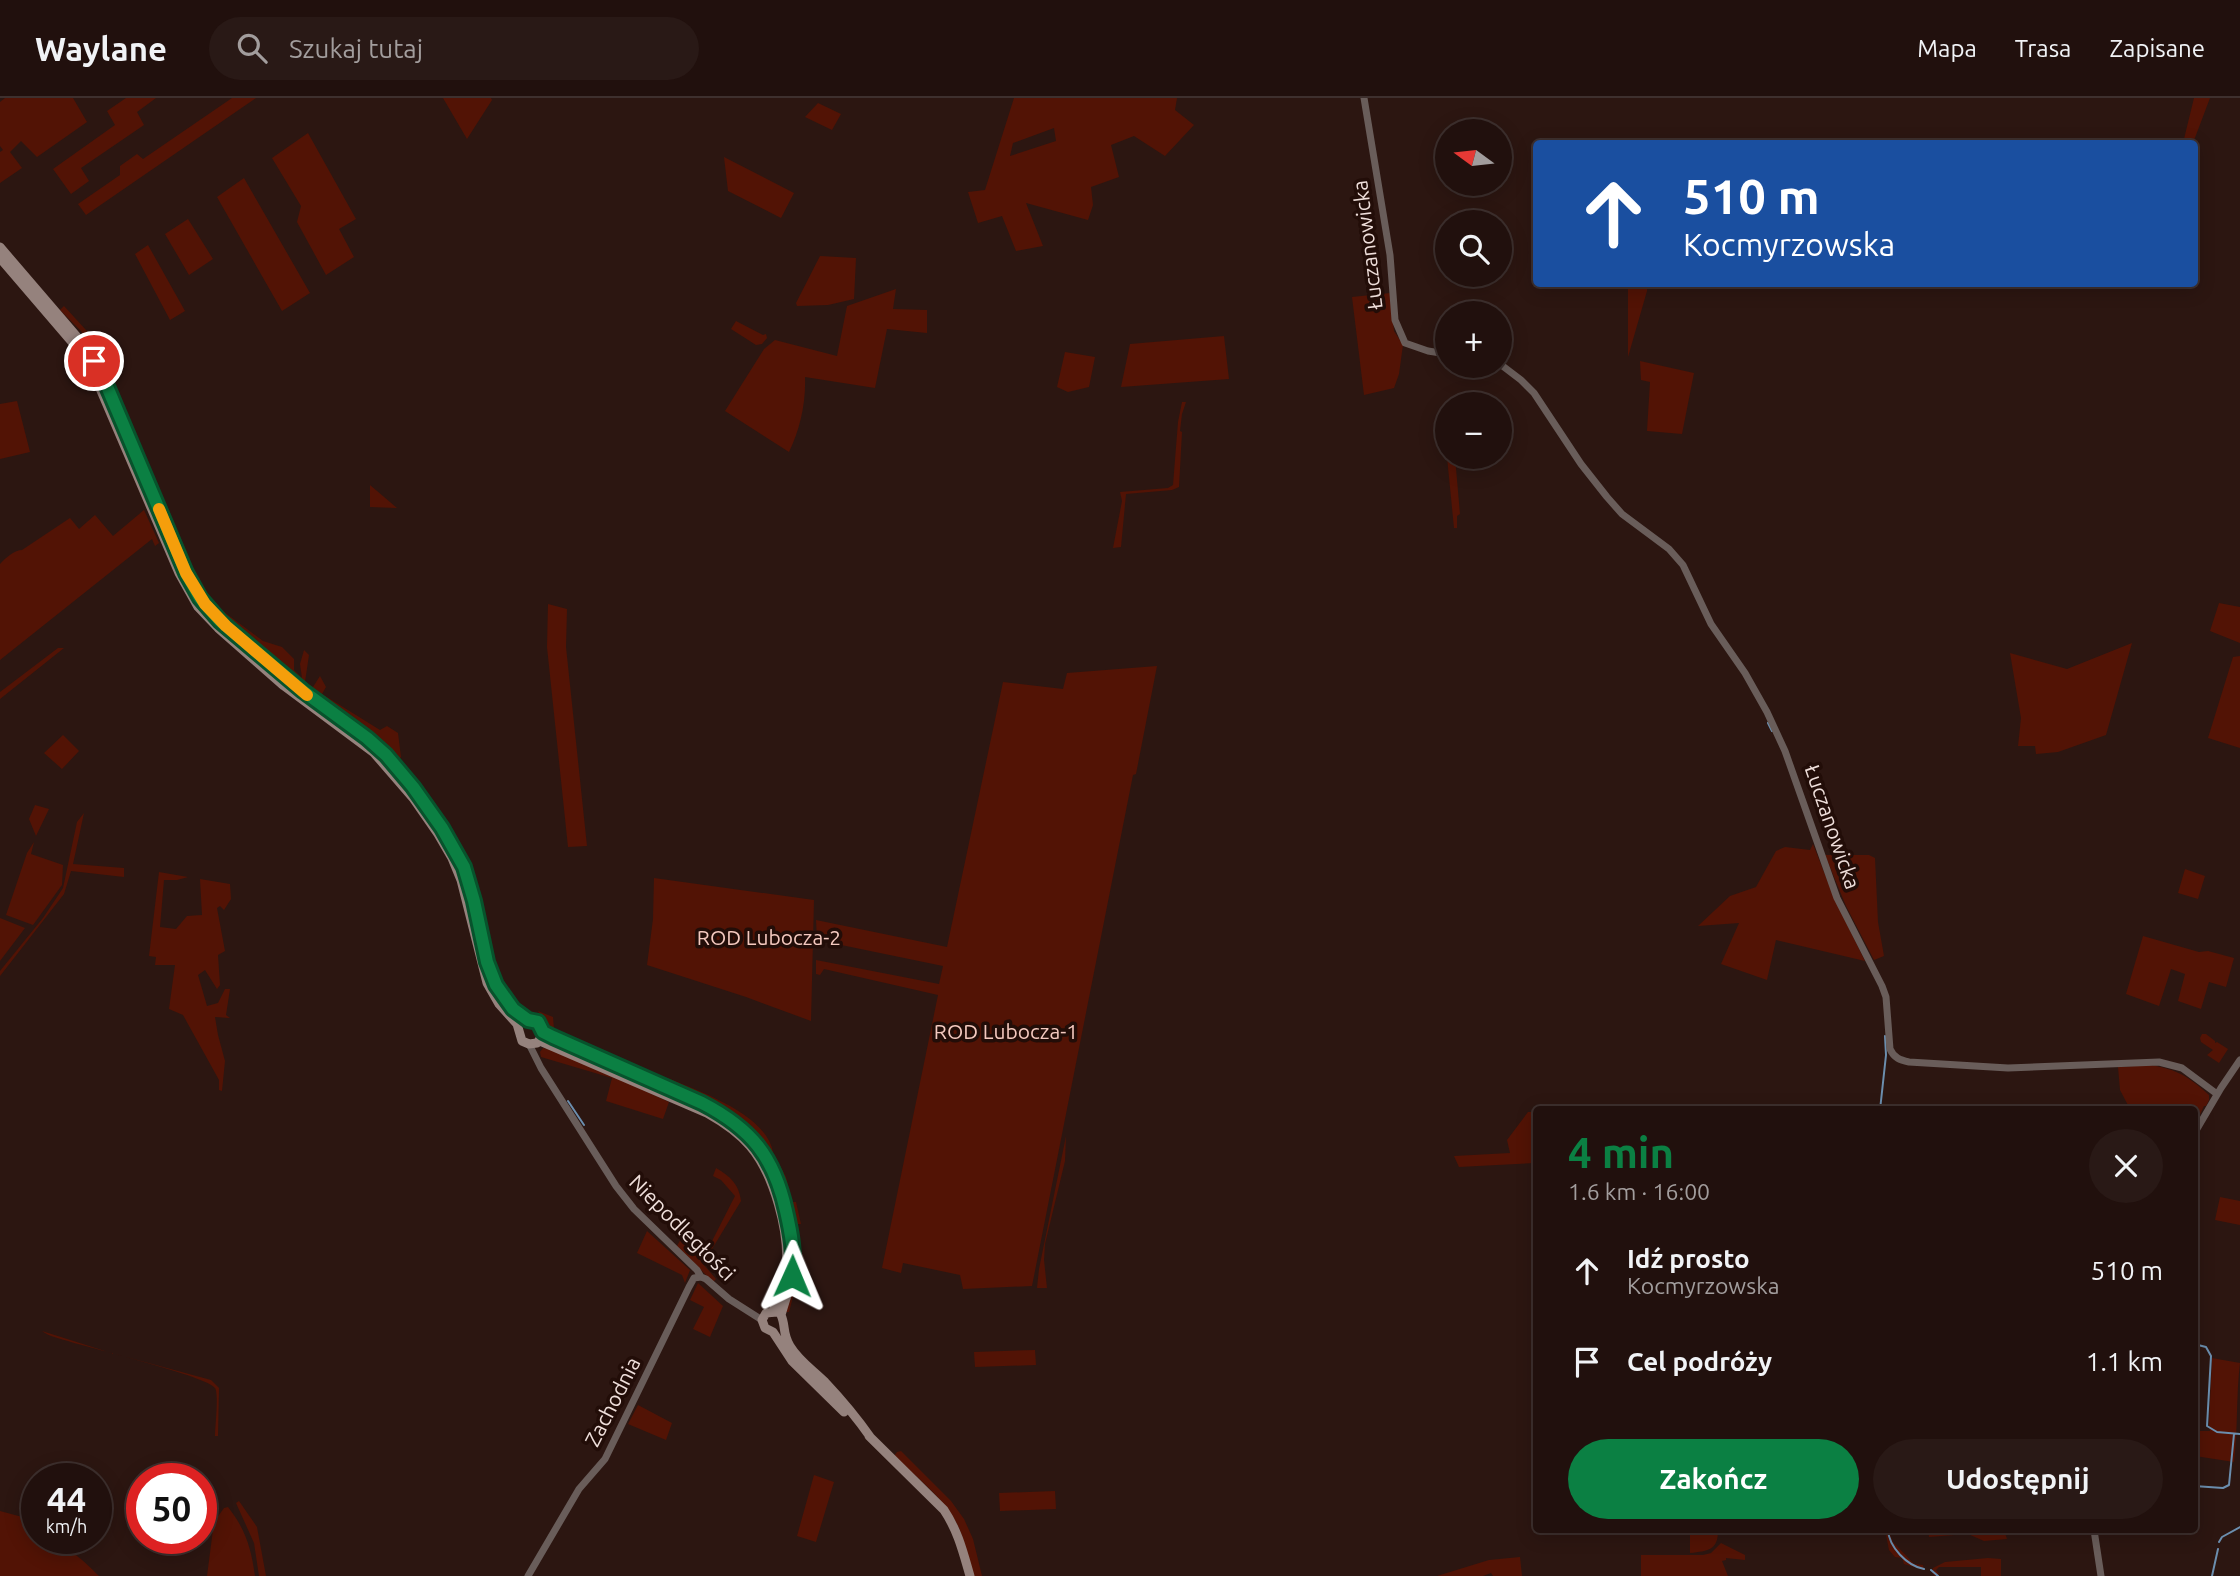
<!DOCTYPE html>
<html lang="pl">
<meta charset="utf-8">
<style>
body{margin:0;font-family:Ubuntu,sans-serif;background:#291916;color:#f1f3f6;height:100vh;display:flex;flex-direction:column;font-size:26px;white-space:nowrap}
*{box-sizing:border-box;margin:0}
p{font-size:23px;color:#a29d9d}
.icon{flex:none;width:38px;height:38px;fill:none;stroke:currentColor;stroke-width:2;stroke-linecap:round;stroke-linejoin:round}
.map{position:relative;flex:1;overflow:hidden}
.side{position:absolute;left:1533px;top:1008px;width:665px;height:427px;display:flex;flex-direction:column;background:#21100d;border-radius:7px;box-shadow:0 4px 18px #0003,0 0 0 2px #3e302e}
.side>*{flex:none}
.top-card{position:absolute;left:1533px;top:42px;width:665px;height:147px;border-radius:7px;box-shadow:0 4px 18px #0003,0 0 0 2px #3e302e;background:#1a4fa0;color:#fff;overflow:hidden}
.needle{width:46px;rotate:285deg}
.buttons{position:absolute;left:1435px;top:21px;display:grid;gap:14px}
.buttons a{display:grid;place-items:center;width:77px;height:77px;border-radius:50%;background:#21100d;box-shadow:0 4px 18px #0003,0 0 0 2px #3e302e;font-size:35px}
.speed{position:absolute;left:21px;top:1365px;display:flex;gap:14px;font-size:35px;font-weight:700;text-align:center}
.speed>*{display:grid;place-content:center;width:91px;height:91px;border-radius:50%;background:#21100d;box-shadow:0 4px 18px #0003,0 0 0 2px #3e302e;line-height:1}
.speed small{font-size:18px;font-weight:400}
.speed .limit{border:10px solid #d22;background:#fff;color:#111}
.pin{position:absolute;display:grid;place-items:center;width:60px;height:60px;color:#fff;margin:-30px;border:4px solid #fff;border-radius:50%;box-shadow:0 2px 7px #0007}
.me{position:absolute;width:77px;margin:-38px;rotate:1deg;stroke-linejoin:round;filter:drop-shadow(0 0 5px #0008)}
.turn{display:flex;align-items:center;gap:24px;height:147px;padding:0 35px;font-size:32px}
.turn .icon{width:91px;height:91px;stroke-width:2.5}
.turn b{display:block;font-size:49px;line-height:60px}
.round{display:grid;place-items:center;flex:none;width:74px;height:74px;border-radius:37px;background:#291916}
.summary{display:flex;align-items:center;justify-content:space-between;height:119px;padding:0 35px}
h1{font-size:42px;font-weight:600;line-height:52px;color:#0b8043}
.button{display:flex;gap:14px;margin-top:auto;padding:14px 35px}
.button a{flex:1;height:80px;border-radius:42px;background:#0b8043;color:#fff;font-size:28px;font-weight:600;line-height:80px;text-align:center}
.button a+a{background:#291916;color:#f1f3f6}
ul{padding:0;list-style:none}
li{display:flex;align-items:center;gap:21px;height:91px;padding:0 35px}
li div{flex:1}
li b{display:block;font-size:26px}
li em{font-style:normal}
header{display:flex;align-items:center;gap:42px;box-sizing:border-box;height:98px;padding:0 35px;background:#21100d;border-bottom:2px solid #3e302e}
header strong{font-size:33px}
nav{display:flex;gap:38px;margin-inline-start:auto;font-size:24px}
.search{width:490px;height:63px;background:#291916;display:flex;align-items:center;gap:18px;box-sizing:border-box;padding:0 24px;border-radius:38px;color:#a29d9d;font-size:26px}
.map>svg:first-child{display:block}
.green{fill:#521305;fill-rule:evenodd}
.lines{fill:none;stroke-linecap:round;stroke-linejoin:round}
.stream{stroke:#6b8eae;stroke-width:2}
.tertiary{stroke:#695d5a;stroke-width:7}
.secondary{stroke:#95827d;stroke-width:9}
.route-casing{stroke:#07532c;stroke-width:18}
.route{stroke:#0b8043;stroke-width:12}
.slow{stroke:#f59e0b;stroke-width:12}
.labels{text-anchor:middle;stroke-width:7;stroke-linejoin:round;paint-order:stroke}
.street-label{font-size:21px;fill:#efdfdb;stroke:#220d08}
.park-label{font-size:21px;fill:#f4c9bf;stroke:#220d08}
</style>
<header>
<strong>Waylane</strong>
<div class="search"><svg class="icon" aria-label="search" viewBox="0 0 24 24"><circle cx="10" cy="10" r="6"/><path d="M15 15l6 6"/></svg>Szukaj tutaj</div>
<nav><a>Mapa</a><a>Trasa</a><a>Zapisane</a></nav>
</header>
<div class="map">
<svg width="2240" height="1478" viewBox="0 0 2240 1478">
<rect width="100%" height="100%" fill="#2c1611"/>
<path class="green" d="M5 0H73L87 24 37 59 21 43 10 54 22 70 0 85V54L3 52 0 48V4Z
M126 0H156L137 14 144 27 81 70 89 83 71 96 53 71 115 27 107 13Z
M232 0H256L86 117 78 106 120 77V68L137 56 143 61Z
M443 0H491L492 2 467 41Z
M1014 0H1177L1175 12 1194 27 1165 58 1134 38 1111 47 1119 79 1091 89 1093 107 1088 122 1026 105 1043 148 1016 153 1002 118 978 125 968 94 985 92ZM1054 30 1056 43 1010 58 1013 45Z
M2194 0H2210L2193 45H2183Z
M818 5 841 16 832 32 805 19Z
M308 35 356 121 339 131 354 159 326 177 297 124 301 108 272 60Z
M724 59 794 95 781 120 728 93Z
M244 80 310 195 282 213 217 99Z
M188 121 213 161 189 177 165 136Z
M148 147 185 213 170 222 135 156Z
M820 158 856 160 854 201 828 207 797 208 796 205Z
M1628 186H1647V193L1628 259Z
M896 191 893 211 927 212V235L887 231 875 290 805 279C806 305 800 331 789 354L725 313 764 251 775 242 837 258 847 208Z
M1390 195 1394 233 1403 247 1399 276 1394 290 1364 297 1352 199Z
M64 208 96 243 97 252 94 254 81 233 60 212Z
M736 223 763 237 766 236 767 240 762 246 756 247 731 231Z
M1224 238 1229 281 1121 289 1130 246Z
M1065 254 1095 259 1089 289 1068 294 1057 289Z
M1640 263 1694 275 1682 336 1647 333 1650 284 1641 282Z
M17 303 30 354 0 361V306Z
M1182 304H1186L1182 316 1180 333 1182 334 1179 389 1172 392 1126 396 1121 449 1113 450 1122 403 1120 394 1168 390 1173 387 1178 324Z
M1447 359H1455L1460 416 1457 418V430H1454Z
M157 385 195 480 208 502 263 543 282 549 294 561V572L302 580 300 566 304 552 309 557 305 584 313 589 320 578 326 589 322 596 380 632 387 628 398 635 401 659 396 664 375 641 318 602 246 536C235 527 222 523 212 510 184 475 170 428 153 386Z
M370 387 397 410 370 409Z
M144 412 159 445 155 448 152 441 0 562V466C5 460 15 452 22 452L70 420 79 431 95 417 113 438Z
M2219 505 2240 509V545L2210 533Z
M548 506 567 511 566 549 587 748 568 749 547 549Z
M2132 545 2106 637 2058 654 2036 656 2035 648H2018L2021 620 2010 555 2067 571Z
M58 550H64L0 601V594Z
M2240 558V650L2208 640 2233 559Z
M1157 568 1136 676 1133 677 1032 1188 963 1191 960 1177 903 1165 901 1175 882 1170 938 897 824 871 820 877 816 876V862L939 886 943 868 817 842 816 822 947 849 1003 584 1063 591 1067 575Z
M63 637 79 653 62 671 44 655Z
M35 707 49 711 36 738 29 721Z
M84 715 73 766 124 770V779L71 773 64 796 0 878V873L43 820 63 790 77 724Z
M34 744 31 756 63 767 62 787 33 827 6 817 27 755Z
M1813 746 1835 802 1865 863 1776 842 1767 882 1721 866 1739 825 1698 828 1730 798 1756 789 1776 753 1785 749 1810 752Z
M1825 757H1869L1875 760 1878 824 1884 858 1874 862 1846 808Z
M2185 771 2205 778 2198 801 2178 795Z
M159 774 188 779 177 782H164L160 829 176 831 187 818 202 817 200 781 230 786 231 801 224 812 220 808 217 810 225 853 218 857 220 887 217 891 205 872 198 877 207 908 218 905 225 891H230L226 917 230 920 215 919 218 937 225 963 222 993 219 992V982L183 917 169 911 175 867H155L156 859 149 858Z
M654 780 814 802 811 923 746 899 647 867 653 821Z
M0 820 25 830 0 863Z
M2143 838 2199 854 2208 853 2234 860 2226 889 2209 884 2201 911 2178 903 2185 876 2171 871 2159 908 2126 896Z
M538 913 553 919 554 931 666 981 667 980C699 993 766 1016 773 1054L772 1056 768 1055C756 1034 735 1020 716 1007L549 933Z
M2202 936H2206L2215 943V945L2217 944 2228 951 2219 965 2207 957 2213 952 2201 944 2200 940Z
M543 950 553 951 669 1004 663 1021 606 1003 612 980 541 959 540 954Z
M2151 967C2178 972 2188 978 2209 997V1002L2206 1008H2204L2195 1027 2194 1012 2130 1011 2120 992 2118 969Z
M1528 1014H1536V1065L1459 1069 1454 1058 1510 1055 1507 1042Z
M1066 1038 1065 1063 1045 1146 1044 1162 1047 1190H1037L1039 1171Z
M776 1060 786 1079 792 1104H796L801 1126H798L802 1166 789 1214H786L797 1148 788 1103 773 1063Z
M716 1070C730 1078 739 1086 741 1103L703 1166 716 1181 713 1184 677 1148 686 1131 710 1147 735 1098 721 1082 713 1078Z
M2220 1099 2240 1103V1127L2215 1122Z
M647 1133 690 1172 685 1185 682 1177 637 1155Z
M698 1185 723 1208 710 1239 693 1231 704 1209 690 1202Z
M42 1233 108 1254 211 1282 219 1290 218 1338H215C215 1328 219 1296 215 1290 209 1279 91 1250 71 1244 61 1241 48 1238 42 1233Z
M1035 1252 1036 1267 975 1269 974 1254Z
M2212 1260 2240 1265C2236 1298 2238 1331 2234 1364L2195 1358 2199 1333H2210L2209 1326Z
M638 1307 672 1325 666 1342 628 1326Z
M901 1353 951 1403 964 1421 973 1441 982 1478H973C968 1460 965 1442 957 1426 945 1401 914 1377 894 1358L897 1354Z
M814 1377 834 1384 816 1444 797 1438Z
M1055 1393 1056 1411 1000 1413 999 1395Z
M239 1403 257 1429 266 1478H259L254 1445 236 1405Z
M228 1409C246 1432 251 1450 255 1478H207L214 1424 224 1410Z
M0 1413 37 1423V1440C60 1440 83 1462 99 1478H0Z
M1690 1432H1718C1718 1452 1709 1453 1690 1455Z
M1885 1432H1892L1890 1437 1893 1444 1914 1466 1923 1467 1924 1472 1904 1466 1902 1460 1895 1459 1889 1452Z
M1928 1432H2004L2007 1441 1984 1443 1968 1436 1929 1439Z
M1721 1445 1745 1457V1462L1726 1460V1462L1722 1463 1728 1478H1641V1457H1703L1711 1455Z
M1520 1459 1522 1478H1493L1491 1475 1483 1478H1437L1489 1462Z
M1988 1460 2001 1461V1478H1981V1469H1939L1936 1472 1939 1476 1935 1478 1932 1475 1933 1470 1945 1464Z"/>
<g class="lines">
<path class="stream" d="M1768 625 1772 633
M568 1003 584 1027
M1880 1012 1886 957 1885 938
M2194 1246 2206 1249 2211 1258 2207 1328 2217 1334 2240 1336
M2194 1388 2223 1390 2229 1387 2234 1336
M1888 1432C1889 1449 1907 1468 1924 1471
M2219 1444 2222 1439 2240 1429
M1931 1472 1938 1478
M2212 1478 2218 1451"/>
<path class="tertiary" d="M1364 0 1390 157 1395 222 1405 245 1428 253 1447 256
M1500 266 1521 282 1534 295 1581 366 1607 399 1622 416 1669 451 1683 467 1711 526 1745 575 1767 614 1785 653 1837 800 1882 888 1886 899 1890 951C1894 960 1900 962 1909 964L2008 970 2159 964 2182 970 2217 996
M529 946 541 970 616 1088 634 1111 697 1172 701 1179 706 1181 729 1201 762 1222
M2194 1036 2221 990 2240 962
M2094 1432 2101 1478
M528 1478 579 1391 605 1361 689 1189 694 1180 701 1179"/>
<path class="secondary" d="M0 149 78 240 100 272 186 475 200 500 226 528 303 593 361 635 386 657 413 689 450 741 464 769 474 803 487 865 496 887 513 911 528 922 535 923 542 928 543 937 537 945 529 946 522 943 517 926 499 906 487 885 461 782 452 760 438 736 413 700 374 655 284 588 218 530 198 509 179 475 93 274 78 251 0 160
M543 934 721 1015C763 1041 778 1075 788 1121 791 1135 794 1150 793 1164 793 1183 786 1199 781 1217 786 1228 782 1235 790 1248 799 1263 813 1272 825 1284 842 1302 857 1320 871 1340
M540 943 707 1015C723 1024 738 1034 750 1048 774 1076 790 1135 786 1171 785 1186 779 1200 773 1213
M773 1234 792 1263 844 1314
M773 1234 765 1230 762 1222 766 1215 777 1214
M869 1338 944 1412C958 1433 963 1454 970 1478"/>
</g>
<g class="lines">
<defs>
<path id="route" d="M94 263 106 286 186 475 200 500 220 523 303 593 367 640 386 657 413 689 442 730 464 769 474 803 487 864 496 887 513 911 528 922 538 924 543 934 553 939 702 1005C752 1031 774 1059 786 1113 791 1135 795 1156 792 1178"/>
</defs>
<use href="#route" class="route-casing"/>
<use href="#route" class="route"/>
<path class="slow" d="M159 411 186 475 205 506 226 528 307 597"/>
</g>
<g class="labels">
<g class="street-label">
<text transform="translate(1368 147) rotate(-97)" y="7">Łuczanowicka</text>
<text transform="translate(1832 729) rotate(71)" y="7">Łuczanowicka</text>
<text transform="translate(682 1130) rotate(45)" y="7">Niepodległości</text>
<text transform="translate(613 1304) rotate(-63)" y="7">Zachodnia</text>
</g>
<g class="park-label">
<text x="769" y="847">ROD Lubocza-2</text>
<text x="1006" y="941">ROD Lubocza-1</text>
</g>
</g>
</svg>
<div class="buttons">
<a><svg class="needle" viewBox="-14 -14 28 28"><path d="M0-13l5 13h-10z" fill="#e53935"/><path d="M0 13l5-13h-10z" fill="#a29d9d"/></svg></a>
<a><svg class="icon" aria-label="search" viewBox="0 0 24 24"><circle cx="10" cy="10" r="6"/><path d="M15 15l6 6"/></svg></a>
<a>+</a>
<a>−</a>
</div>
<div class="speed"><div>44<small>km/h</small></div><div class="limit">50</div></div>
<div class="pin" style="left:94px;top:263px;background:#d93025"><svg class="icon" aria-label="arrive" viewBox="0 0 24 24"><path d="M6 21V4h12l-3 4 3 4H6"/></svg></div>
<svg class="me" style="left:792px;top:1178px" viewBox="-20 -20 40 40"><path d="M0-17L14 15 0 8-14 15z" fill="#0b8043" stroke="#fff" stroke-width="4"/></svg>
<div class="top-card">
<div class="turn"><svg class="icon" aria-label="ahead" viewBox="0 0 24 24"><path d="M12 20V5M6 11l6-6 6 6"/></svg><div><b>510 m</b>Kocmyrzowska</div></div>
</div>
<section class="side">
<div class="summary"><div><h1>4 min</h1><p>1.6 km · 16:00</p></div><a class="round"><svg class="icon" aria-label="close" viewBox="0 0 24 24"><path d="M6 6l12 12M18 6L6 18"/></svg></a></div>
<ul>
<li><svg class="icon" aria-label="ahead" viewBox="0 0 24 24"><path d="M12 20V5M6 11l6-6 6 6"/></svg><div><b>Idź prosto</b><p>Kocmyrzowska</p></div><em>510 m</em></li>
<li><svg class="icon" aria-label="arrive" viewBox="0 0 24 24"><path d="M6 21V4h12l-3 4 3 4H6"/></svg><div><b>Cel podróży</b></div><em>1.1 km</em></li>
</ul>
<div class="button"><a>Zakończ</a><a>Udostępnij</a></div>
</section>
</div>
